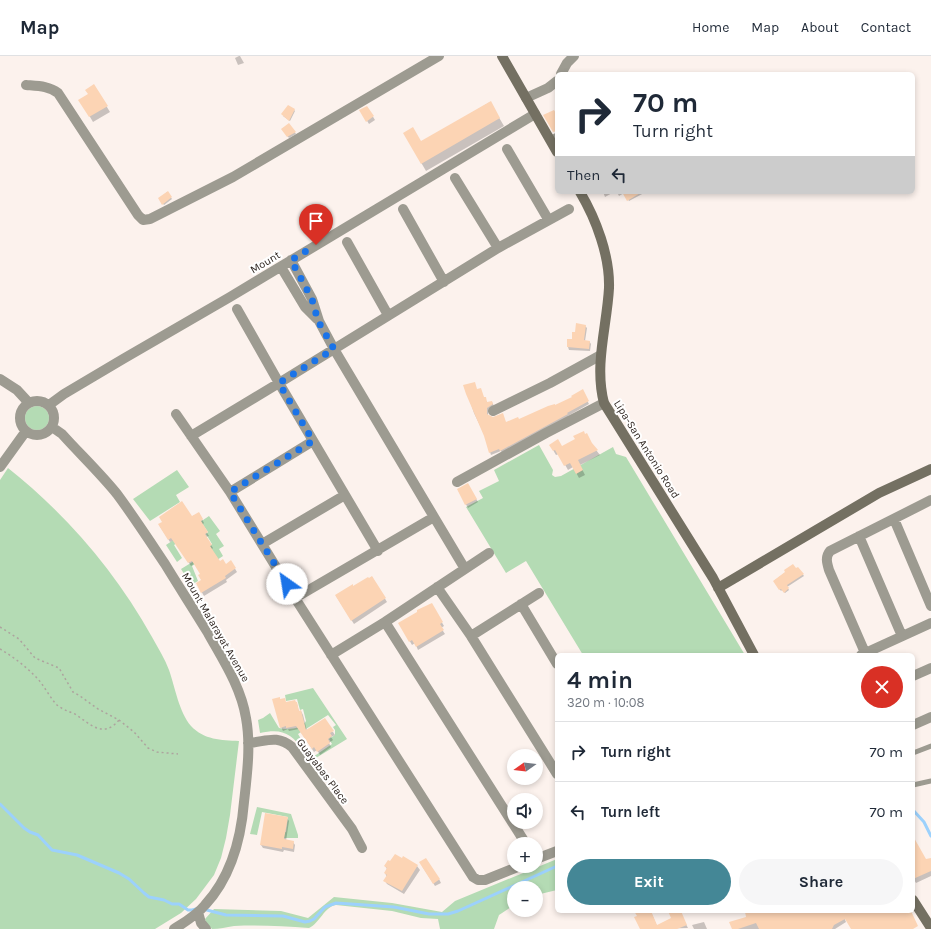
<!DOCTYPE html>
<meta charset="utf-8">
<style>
body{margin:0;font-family:Karla,sans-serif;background:#f6f6f7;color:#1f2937;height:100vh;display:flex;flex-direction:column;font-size:15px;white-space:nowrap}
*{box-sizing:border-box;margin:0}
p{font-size:13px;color:#747a83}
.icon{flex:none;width:22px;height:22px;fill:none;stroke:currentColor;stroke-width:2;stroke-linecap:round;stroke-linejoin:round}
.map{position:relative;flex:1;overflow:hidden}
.sheet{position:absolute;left:555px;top:597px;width:360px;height:260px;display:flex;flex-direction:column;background:#fff;border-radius:6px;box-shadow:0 2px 6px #0003}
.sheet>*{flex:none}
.top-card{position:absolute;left:555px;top:16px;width:360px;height:122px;border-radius:6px;box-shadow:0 2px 6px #0003;background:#fff;color:#1f2937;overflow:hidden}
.needle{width:26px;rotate:256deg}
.buttons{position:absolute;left:507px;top:693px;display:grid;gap:8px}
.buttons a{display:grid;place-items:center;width:36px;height:36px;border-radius:50%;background:#fff;box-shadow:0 2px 6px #0003;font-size:20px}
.pin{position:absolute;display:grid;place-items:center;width:34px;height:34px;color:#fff;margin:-41px -17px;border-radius:50% 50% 50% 0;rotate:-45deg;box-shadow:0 0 4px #0007}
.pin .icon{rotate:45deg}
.me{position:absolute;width:44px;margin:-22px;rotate:328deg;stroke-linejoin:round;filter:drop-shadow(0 0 3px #0008)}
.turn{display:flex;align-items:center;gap:14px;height:84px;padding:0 12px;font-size:18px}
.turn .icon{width:52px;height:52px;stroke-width:2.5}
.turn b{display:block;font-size:28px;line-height:34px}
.then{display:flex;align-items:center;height:38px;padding:0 12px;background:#0003;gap:8px;font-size:15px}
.round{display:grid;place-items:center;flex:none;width:42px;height:42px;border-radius:21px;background:#f6f6f7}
.headline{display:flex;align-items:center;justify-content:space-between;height:68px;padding:0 12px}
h1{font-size:24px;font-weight:700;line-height:30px}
.action{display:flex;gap:8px;margin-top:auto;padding:8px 12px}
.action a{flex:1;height:46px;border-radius:24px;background:#448796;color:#fff;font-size:16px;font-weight:700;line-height:46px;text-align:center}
.action a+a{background:#f6f6f7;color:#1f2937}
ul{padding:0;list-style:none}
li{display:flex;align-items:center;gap:12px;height:60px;padding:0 12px;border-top:1px solid #e0e1e3}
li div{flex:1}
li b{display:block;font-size:15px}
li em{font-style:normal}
header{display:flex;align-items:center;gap:24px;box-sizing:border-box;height:56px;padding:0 20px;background:#fff;border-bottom:1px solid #e0e1e3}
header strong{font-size:19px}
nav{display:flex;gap:22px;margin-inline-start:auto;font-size:14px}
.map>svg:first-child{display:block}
.green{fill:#b4dbb4}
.shadow{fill:#0003}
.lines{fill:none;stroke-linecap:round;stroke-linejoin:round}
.stream{stroke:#9cd1fc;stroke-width:3}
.building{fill:#fcd4b4}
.path{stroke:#ada39e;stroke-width:1.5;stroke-dasharray:2 3;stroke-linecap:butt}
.lane{stroke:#9d9b91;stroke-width:5}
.street{stroke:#9d9b91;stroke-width:10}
.secondary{stroke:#747062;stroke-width:10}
.route{stroke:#1a73e8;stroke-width:7;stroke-dasharray:0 12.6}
.labels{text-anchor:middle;stroke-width:4;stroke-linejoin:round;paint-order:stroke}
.street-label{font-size:11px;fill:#312823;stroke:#fff}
</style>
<header>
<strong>Map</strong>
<nav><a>Home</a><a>Map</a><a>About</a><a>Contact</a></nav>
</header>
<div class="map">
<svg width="931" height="873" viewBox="0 0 931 873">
<rect width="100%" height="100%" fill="#fcf2ed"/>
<path class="green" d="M25 362a12 12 0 1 1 24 0a12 12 0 1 1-24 0Z
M539 389 553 414 552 419 555 421 561 420 613 391 616 398 626 401 745 599H583L526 505 506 517 466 451 483 442 479 435 499 425 494 414Z
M8 412C66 458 116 516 152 581 158 592 165 603 169 614 175 631 179 656 191 670 204 684 221 684 239 685L230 759 226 782 221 802 214 819 196 843 181 857 155 873H0V424Z
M177 414 189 431 176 439 180 446 150 465 133 443Z
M209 460 220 475 216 478 224 490 219 493 223 500 214 506 210 499 192 510 198 525 191 529 181 513 212 494 210 490 212 488 206 478 208 476 203 469 174 489 182 502 177 506 166 489Z
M313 632 347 683 311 705 310 703 332 688 329 683 335 679V674L333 671 336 669 328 659 298 678 307 693 304 695C291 677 282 672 260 677L258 664 263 662 270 657 279 672C288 674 302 673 306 665L303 653 300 654 297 643 286 645 285 639Z
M257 751 291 758 298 779V782H283L281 775 286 776 288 761 262 756 257 779 250 778Z
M557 803V834L536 839V832H514V849L499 859 494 873H440L438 863 421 862 392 855 336 849C324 851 320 867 309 872 284 870 259 869 234 870 226 871 220 873 212 873L206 867 205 863 214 853 281 855 308 862 334 841 392 847 442 856 455 845Z"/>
<path class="shadow" d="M239 0H240L244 7 238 9 235 2Z
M94 30 110 56 93 66 80 44 89 38Z
M490 46 504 70 426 115 404 77 421 87Z
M367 51 375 64 369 68 361 55Z
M294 54 295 55 290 65 283 60Z
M289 68 296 78 289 82 282 73Z
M167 136 172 143 164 149 159 143Z
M603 136H614L605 141Z
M617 136H646L629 145 624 137 619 140Z
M585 270 587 272 585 285H589L591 288 590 295 569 294 568 291V284H572L576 277Z
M465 330 477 334 488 347 492 346 494 350 488 354V360L506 367 519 364 555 350 573 342 582 335 589 348 568 360 569 361 502 397 501 395 491 399 485 380 474 357Z
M550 389 562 391 592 389 600 399 580 409 585 419 579 422 573 411 568 414 559 398 556 399Z
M468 429 478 446 468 452 458 434Z
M199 457 204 467 202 469 209 480 206 481 213 492 211 494 219 507 225 509 231 506 237 516 226 524 227 526 204 540 197 528 202 524V518L195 507 191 510 174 484 170 486 159 469 191 461Z
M798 512 804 520 787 531 789 534 785 537 782 534 781 535 774 525 786 516Z
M372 521 387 546 354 568 336 540Z
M431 548 444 570 441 572 445 578 418 594 415 587 412 589 400 568Z
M280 644 286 647 297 648 299 656 301 655 303 659 307 675 333 676 335 679 331 681 333 684 329 687 331 691 320 699 317 694 314 696 299 673 289 675 288 673 283 675 281 671Z
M287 762 289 765 286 785 293 786 295 789 294 796 284 794 283 796 263 792 261 789Z
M913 782 925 804 931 803V820L916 827 913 822Z
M403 802 417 810 420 814 404 838 387 828 385 825 387 821 385 817 387 813 385 810 391 807 402 803Z
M422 810 439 823 441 827 435 830Z
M636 855H653L651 856 657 870 673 863 669 855H679L688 872 641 873 638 860Z
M745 855H841L846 866 835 873H733L747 861Z
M704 866 707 873H694L692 869Z"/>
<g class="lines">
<path class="stream" d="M0 748 24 772 30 776 38 779 52 794 77 799 119 817 129 823 144 837 149 841 164 844 172 848H179L188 854H192L196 853
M913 754 924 766 931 780
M203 853 226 859 283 860 305 866 310 865 314 863 325 851 336 847 394 851 429 858H448L458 855 557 810"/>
</g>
<path class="building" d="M94 28 108 50 89 61 78 44 88 38 85 34Z
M491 45 500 62 421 108 403 77 413 71 421 85Z
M288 49 295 53 289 65 281 58Z
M367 50 374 60 366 66 359 54Z
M554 54 557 59V75L553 76 543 59Z
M289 67 296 76 287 81 281 73Z
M168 135 172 141 162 149 158 142Z
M622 136H642L627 145Z
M576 267 586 269 584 284 590 285 589 293 567 291V283H572V276H575Z
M475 326 477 333 481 332 484 341H486L487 346 492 345 493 348 487 352V358L493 361 503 357 506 366 518 361 519 363 548 350 555 348V349L572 341 571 340 583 333 589 345 567 357 568 358 500 395 499 393 489 397 484 380 466 338 463 329Z
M584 375 585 378 587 377 592 387 598 394 578 404 583 414 576 418 570 407 564 410 555 394 553 395 549 389 558 383 562 390 575 383 573 380Z
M468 427 477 443 465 449 457 433Z
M182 445 192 460 199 456 203 463 201 465 208 476 205 478 212 489 210 490 220 505 223 503 226 508 231 504 236 512 225 520 226 522 201 537 196 527 201 524 198 519 200 518 192 505 188 507 171 482 168 484 158 468 162 466 159 461Z
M793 508 796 512 798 511 804 518 787 529 789 532 784 537 781 533 779 534 773 525 785 516 784 514Z
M372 520 386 542 351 565 335 539 353 528V530L368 521 369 522Z
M432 547 443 566 440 568 444 574 416 591 412 584 409 586 398 567 417 556V554Z
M280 641V643L285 642 286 646 295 644 296 646H297L299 655 301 654 306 674 325 662 334 675 330 677 332 680 328 683 330 687 317 696 314 691 312 693 296 670 286 672V670L280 672 272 643Z
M265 757 288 761 284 783 294 785 293 793 282 791V793L260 789Z
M913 780 926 803 931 802V815L913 823Z
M395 798 402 802 403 800 418 809 402 835 383 825 387 819 384 817 387 812 384 810 388 804 390 805Z
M426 802 440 823 433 828 419 806Z
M634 855H651L657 869 671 862 668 855H681L687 869 677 873H640L634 861 637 860Z
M745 855H911L918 870 913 873H851L845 863 834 869 832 873H759L756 867 738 873H732L729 866 746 861Z"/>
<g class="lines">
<path class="path" d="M0 571 19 583 35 602 59 612 73 636 80 640 98 653 119 664 134 676 148 692 157 696 178 698
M0 593C12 600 24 609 34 619 43 627 48 639 56 648 61 653 68 655 75 658 90 668 103 683 119 664"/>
<path class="lane" d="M550 83 557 79
M913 697 931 690
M913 729 931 725"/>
<path class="street" d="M561 18 567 7 574 0
M26 29C38 30 49 30 58 37L138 159 143 164 150 163 233 121 439 0
M526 42 548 32 557 25
M507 93 548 163
M455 122 498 192
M403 153 444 226
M347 186 388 259
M291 204 312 243 319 265 334 293 434 461
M281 211 305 251 317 263
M237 253 279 327 498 192 569 153
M0 323 17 334 29 347
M20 362a17 17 0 1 1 34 0a17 17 0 1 1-34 0Z
M49 349 64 338 123 303 230 241 535 58
M493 355 550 327 601 299
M176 358 230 436 295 542 473 821 478 824H485L520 810
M52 371 62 378C80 398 100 417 117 438 134 461 149 484 165 508 179 531 194 554 208 577 223 604 241 631 246 662 251 689 247 719 244 746 241 783 231 821 205 849 197 859 185 866 174 873
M191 380 279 327 378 495
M0 411 26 375
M457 426 546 377 604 347
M230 436 313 385
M894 463 931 550
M859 480 902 580
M262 488 345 439
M437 531 471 580
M539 537 471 580 557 718
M295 542 434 461 465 513
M521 548 557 608
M385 566 526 788
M331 599 385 566 489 497
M861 599 931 567
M866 599 829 514C827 507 825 501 830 495L931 444
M913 620 931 612
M913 669 931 661
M248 687C266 686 276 678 292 691L352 773 362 792
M536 803 557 795
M198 856 201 867 206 873"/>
<path class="secondary" d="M502 0 557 96
M580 136C596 163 610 200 609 232 607 270 594 309 604 347L713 522 754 599
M718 532 879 437 931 413
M913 844 931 872"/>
</g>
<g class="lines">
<path class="route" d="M287 528 230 436 313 385 279 327 334 293 318 265 312 243 291 204 316 189"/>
</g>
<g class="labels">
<g class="street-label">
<text transform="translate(265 206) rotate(-31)" y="4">Mount</text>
<text transform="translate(647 393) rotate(58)" y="4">Lipa-San Antonio Road</text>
<text transform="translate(216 571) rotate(60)" y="4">Mount Malarayat Avenue</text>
<text transform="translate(323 715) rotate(53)" y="4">Guayabas Place</text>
</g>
</g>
</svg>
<div class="buttons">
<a><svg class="needle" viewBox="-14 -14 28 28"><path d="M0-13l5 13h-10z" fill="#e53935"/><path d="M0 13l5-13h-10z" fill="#747a83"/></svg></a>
<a><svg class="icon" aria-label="sound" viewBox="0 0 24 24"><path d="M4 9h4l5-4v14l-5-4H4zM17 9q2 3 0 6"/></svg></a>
<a>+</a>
<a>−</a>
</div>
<div class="pin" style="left:316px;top:189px;background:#d93025"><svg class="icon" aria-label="arrive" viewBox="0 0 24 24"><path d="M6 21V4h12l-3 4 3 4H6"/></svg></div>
<svg class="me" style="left:287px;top:528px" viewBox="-20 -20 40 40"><circle r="19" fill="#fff"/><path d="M0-13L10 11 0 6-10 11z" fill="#1a73e8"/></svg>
<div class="top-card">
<div class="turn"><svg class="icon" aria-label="right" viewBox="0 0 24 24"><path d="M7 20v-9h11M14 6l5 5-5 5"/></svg><div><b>70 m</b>Turn right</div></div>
<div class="then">Then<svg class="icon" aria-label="left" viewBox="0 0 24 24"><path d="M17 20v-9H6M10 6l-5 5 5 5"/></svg></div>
</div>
<section class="sheet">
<div class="headline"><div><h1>4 min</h1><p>320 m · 10:08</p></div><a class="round" style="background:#d93025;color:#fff"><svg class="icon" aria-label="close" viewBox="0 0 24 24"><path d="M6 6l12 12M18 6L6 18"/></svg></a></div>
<ul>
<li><svg class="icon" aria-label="right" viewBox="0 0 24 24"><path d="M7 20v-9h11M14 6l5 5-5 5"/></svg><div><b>Turn right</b></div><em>70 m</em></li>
<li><svg class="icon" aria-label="left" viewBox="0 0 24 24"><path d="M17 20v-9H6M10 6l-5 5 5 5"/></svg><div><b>Turn left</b></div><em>70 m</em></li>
</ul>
<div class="action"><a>Exit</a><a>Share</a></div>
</section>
</div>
